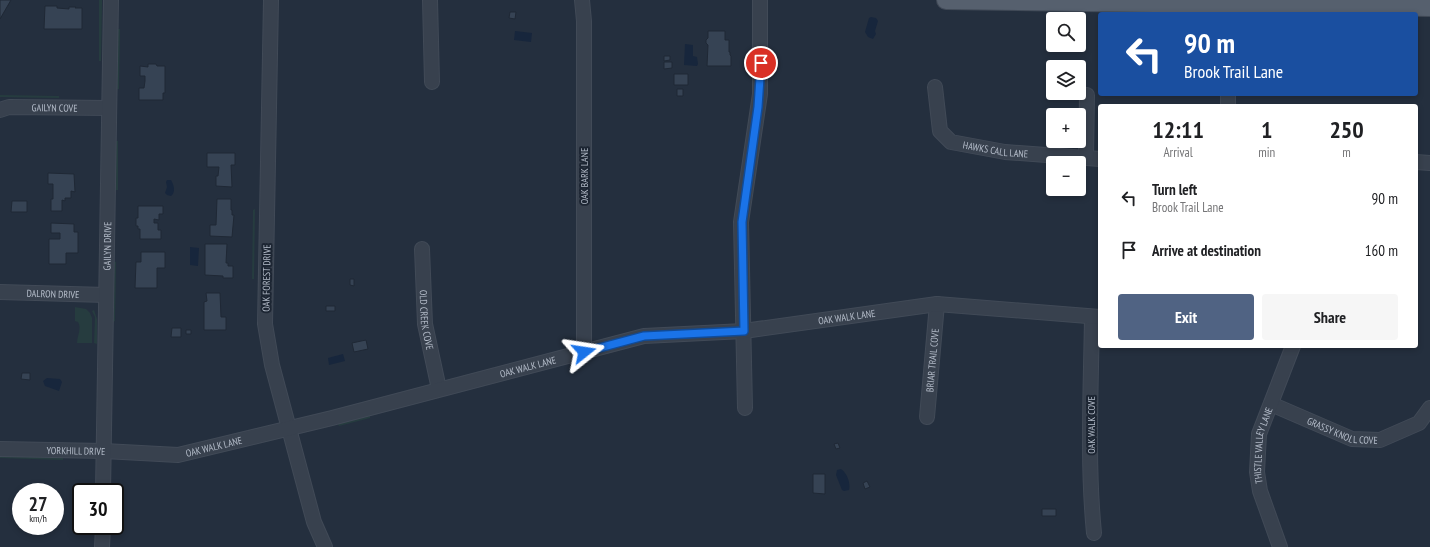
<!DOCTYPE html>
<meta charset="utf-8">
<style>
body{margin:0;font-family:"PT Sans Narrow",sans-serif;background:#f6f6f6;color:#202124;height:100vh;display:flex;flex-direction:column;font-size:15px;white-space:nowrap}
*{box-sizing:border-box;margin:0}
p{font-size:13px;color:#757577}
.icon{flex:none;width:22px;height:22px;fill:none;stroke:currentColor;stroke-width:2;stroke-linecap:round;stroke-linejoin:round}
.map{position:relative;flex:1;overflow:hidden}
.panel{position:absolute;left:1098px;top:104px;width:320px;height:244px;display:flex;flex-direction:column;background:#fff;border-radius:4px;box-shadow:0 2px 6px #0003}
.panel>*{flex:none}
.banner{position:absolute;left:1098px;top:12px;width:320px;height:84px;border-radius:4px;box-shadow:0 2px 6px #0003;background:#1a4fa0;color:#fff;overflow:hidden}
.fabs{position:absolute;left:1046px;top:12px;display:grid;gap:8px}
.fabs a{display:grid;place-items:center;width:40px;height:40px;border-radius:4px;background:#fff;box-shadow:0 2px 6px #0003;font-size:20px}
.speed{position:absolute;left:12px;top:483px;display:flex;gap:8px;font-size:20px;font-weight:700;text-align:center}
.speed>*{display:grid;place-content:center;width:52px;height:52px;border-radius:50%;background:#fff;box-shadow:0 2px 6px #0003;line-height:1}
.speed small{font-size:10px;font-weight:400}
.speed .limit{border:2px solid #111;border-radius:6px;background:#fff;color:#111}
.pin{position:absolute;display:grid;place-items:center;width:34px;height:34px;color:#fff;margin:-17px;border:2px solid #fff;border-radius:50%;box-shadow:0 1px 4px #0007}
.me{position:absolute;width:44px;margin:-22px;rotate:75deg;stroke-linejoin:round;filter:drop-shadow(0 0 3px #0008)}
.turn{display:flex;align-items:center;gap:14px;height:84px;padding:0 20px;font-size:18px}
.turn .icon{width:52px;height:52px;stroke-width:2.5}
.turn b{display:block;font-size:28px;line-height:34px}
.eta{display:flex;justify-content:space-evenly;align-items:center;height:68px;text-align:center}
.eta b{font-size:24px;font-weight:800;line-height:28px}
.action{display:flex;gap:8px;margin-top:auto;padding:8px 20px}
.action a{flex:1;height:46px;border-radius:4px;background:#506383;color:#fff;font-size:16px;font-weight:800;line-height:46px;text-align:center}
.action a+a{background:#f6f6f6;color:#202124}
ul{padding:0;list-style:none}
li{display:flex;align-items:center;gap:12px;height:52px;padding:0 20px}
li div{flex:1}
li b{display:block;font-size:15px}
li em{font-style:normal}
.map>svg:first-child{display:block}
.green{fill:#263c3f}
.water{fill:#17263c}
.building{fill:#364354;stroke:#1f2835}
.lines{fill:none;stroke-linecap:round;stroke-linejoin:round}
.minor-casing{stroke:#414a57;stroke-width:16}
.major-casing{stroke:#414a57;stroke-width:20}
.minor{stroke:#38414e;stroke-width:14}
.major{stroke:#56606e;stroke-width:18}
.route-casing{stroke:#114b97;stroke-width:10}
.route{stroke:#1a73e8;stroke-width:7}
.labels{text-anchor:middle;stroke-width:4;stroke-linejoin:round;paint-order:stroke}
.street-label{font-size:10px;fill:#b4bcc9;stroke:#1d2633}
</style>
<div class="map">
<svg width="1430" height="547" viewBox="0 0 1430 547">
<rect width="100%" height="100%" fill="#242f3e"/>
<path class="green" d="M99 0H102V4L101 61H99Z
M118 29H120L119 89H117Z
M0 95 59 96V98L0 97Z
M116 141H118V190H115Z
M255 209 254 279H252L253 210Z
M114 262H116L115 321 113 322Z
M75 307 86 309 90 313 92 318V343H77C77 336 82 329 78 322L75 321Z
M94 310 97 319V344L94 343 95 317 92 311Z
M370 416V418L339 426 338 424Z
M0 456 63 458V460L0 458Z"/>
<path class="water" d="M871 17 876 18 878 21 875 31 876 34 873 39 868 37 865 32 869 18Z
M515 31 532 33 531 42 514 40Z
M685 44 693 45V56L697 57 698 64 697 66 684 65Z
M167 180H171C174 185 176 192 171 196L167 195 165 193 167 187 166 182Z
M190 247 199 248 198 266 190 265Z
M343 354 345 361 329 365 328 358Z
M47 378 60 379 62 382 59 391 45 386 43 381Z
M841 469C846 472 851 482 849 490L844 491 842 490 836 475 837 470Z"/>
<path class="building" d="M0 0H11L0 19Z
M45 6H57V8L69 9V7H76L75 8H82V29H44Z
M510 12H516L515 19 509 18Z
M708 31H725V40H729V52H730V55L731 56V66H707L708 45 706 43V40L708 38Z
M664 56H670V60L664 61Z
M664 62H672V68L664 69Z
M148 64H156L157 66H165V93H163V100H139V88H144L145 81V76H140V66L148 67Z
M674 74H688V85H674Z
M677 89H683V96H677Z
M207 153H235V165H231L232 187 216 186V176H218L219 167H207Z
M48 173 74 174 75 192 71 191V198H65V201L62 200V211H51V199H53V184H48Z
M217 199H231V210H232V215H234L232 237 210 236V225H216Z
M12 201H27V212H11Z
M138 206H163V214H159V220L154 219V223H158V230H161V239H140V229H138V226H136V218H138Z
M51 223 74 224V232H78V253H66V264H49V239H60V233H51Z
M205 244H227L226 263H228V266H233V278H223V276L205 275Z
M141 252H165V268H157V288H135L136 262H141Z
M350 279H354V286L350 285Z
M206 293H220L221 317H226V330H204V302L207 301Z
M326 306H335V311H326Z
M172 328H181V337H171Z
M186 330H191V334H186Z
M366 340 368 349 354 352 352 343Z
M22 373H30V380L21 379Z
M838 443 840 448 836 449 834 444Z
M813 474H825V494L813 493Z
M867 481 870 487 865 489 863 483Z
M1042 509H1056V516H1042Z"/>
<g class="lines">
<defs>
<g id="minor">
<path d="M271 0 265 324 272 365 314 522 325 547"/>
<path d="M430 0 432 82"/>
<path d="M582 0 584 21V352"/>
<path id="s1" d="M935 87 940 131 951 142 1005 152 1100 159"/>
<path d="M1228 106V94"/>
<path id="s2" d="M0 110 9 107 109 108"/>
<path d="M1086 158 1087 95"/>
<path d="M1416 162 1430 163"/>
<path id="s3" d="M422 249 425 324 439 389"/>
<path id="s4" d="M0 292 106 295"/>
<path d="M1092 317C1091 389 1087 461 1094 533"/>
<path id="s5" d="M1271 404 1352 439 1380 440 1419 423 1430 408"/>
<path d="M745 408 741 222 760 94V0"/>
<path id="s6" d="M927 417 937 304"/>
<path id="s7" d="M0 449 104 451 178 455 332 418 644 336 744 331 937 304 1100 317"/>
<path id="s8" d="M103 492 111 0"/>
<path d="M102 547 103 526"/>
<path id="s9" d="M1280 547 1260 491 1257 472 1259 434 1293 346"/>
</g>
<path id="major" d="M946 0 1430 7"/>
</defs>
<use href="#minor" class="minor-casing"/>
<use href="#major" class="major-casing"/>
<use href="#minor" class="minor"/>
<use href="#major" class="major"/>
</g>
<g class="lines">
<defs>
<path id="route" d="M584 352 644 336 744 331 742 222 758 107 761 63"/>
</defs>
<use href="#route" class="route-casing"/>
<use href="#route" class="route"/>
</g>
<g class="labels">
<g class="street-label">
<text dy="4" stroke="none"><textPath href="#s2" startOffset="55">GAILYN COVE</textPath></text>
<text dy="4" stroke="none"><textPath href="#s1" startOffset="105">HAWKS CALL LANE</textPath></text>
<text transform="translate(584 176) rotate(-90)" y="4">OAK BARK LANE</text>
<text dy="4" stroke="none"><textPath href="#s8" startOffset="246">GAILYN DRIVE</textPath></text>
<text transform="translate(266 278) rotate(-89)" y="4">OAK FOREST DRIVE</text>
<text dy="4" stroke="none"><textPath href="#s4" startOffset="53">DALRON DRIVE</textPath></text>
<text dy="4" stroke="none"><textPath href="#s7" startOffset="863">OAK WALK LANE</textPath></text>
<text dy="4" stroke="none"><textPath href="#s3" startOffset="71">OLD CREEK COVE</textPath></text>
<text dy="4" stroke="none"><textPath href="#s6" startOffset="57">BRIAR TRAIL COVE</textPath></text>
<text dy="4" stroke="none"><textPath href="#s7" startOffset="539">OAK WALK LANE</textPath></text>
<text transform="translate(1091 425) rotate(-90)" y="4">OAK WALK COVE</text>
<text dy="4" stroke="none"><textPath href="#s5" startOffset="77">GRASSY KNOLL COVE</textPath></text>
<text dy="4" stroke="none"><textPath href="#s9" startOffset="106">THISTLE VALLEY LANE</textPath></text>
<text dy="4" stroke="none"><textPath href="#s7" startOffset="215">OAK WALK LANE</textPath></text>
<text dy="4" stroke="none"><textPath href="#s7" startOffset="76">YORKHILL DRIVE</textPath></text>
</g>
</g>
</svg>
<div class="fabs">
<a><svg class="icon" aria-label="search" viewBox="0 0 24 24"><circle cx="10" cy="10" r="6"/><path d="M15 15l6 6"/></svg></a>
<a><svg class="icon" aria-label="layers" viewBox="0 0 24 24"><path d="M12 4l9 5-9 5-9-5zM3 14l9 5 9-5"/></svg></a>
<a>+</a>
<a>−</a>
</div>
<div class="speed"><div>27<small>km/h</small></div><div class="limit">30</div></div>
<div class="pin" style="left:761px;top:63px;background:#d93025"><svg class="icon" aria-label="arrive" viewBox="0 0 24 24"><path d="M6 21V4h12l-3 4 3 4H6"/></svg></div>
<svg class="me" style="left:584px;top:352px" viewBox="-20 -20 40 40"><path d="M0-17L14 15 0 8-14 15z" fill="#1a73e8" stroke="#fff" stroke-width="4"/></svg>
<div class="banner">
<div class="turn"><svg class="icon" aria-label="left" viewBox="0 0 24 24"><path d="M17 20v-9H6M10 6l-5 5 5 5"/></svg><div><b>90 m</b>Brook Trail Lane</div></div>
</div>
<section class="panel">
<div class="eta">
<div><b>12:11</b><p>Arrival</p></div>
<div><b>1</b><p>min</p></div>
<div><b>250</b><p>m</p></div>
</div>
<ul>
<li><svg class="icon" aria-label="left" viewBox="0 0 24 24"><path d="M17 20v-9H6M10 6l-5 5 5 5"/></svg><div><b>Turn left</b><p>Brook Trail Lane</p></div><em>90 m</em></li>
<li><svg class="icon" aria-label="arrive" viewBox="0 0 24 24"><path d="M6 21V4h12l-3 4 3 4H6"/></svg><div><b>Arrive at destination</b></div><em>160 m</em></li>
</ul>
<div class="action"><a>Exit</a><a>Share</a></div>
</section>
</div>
